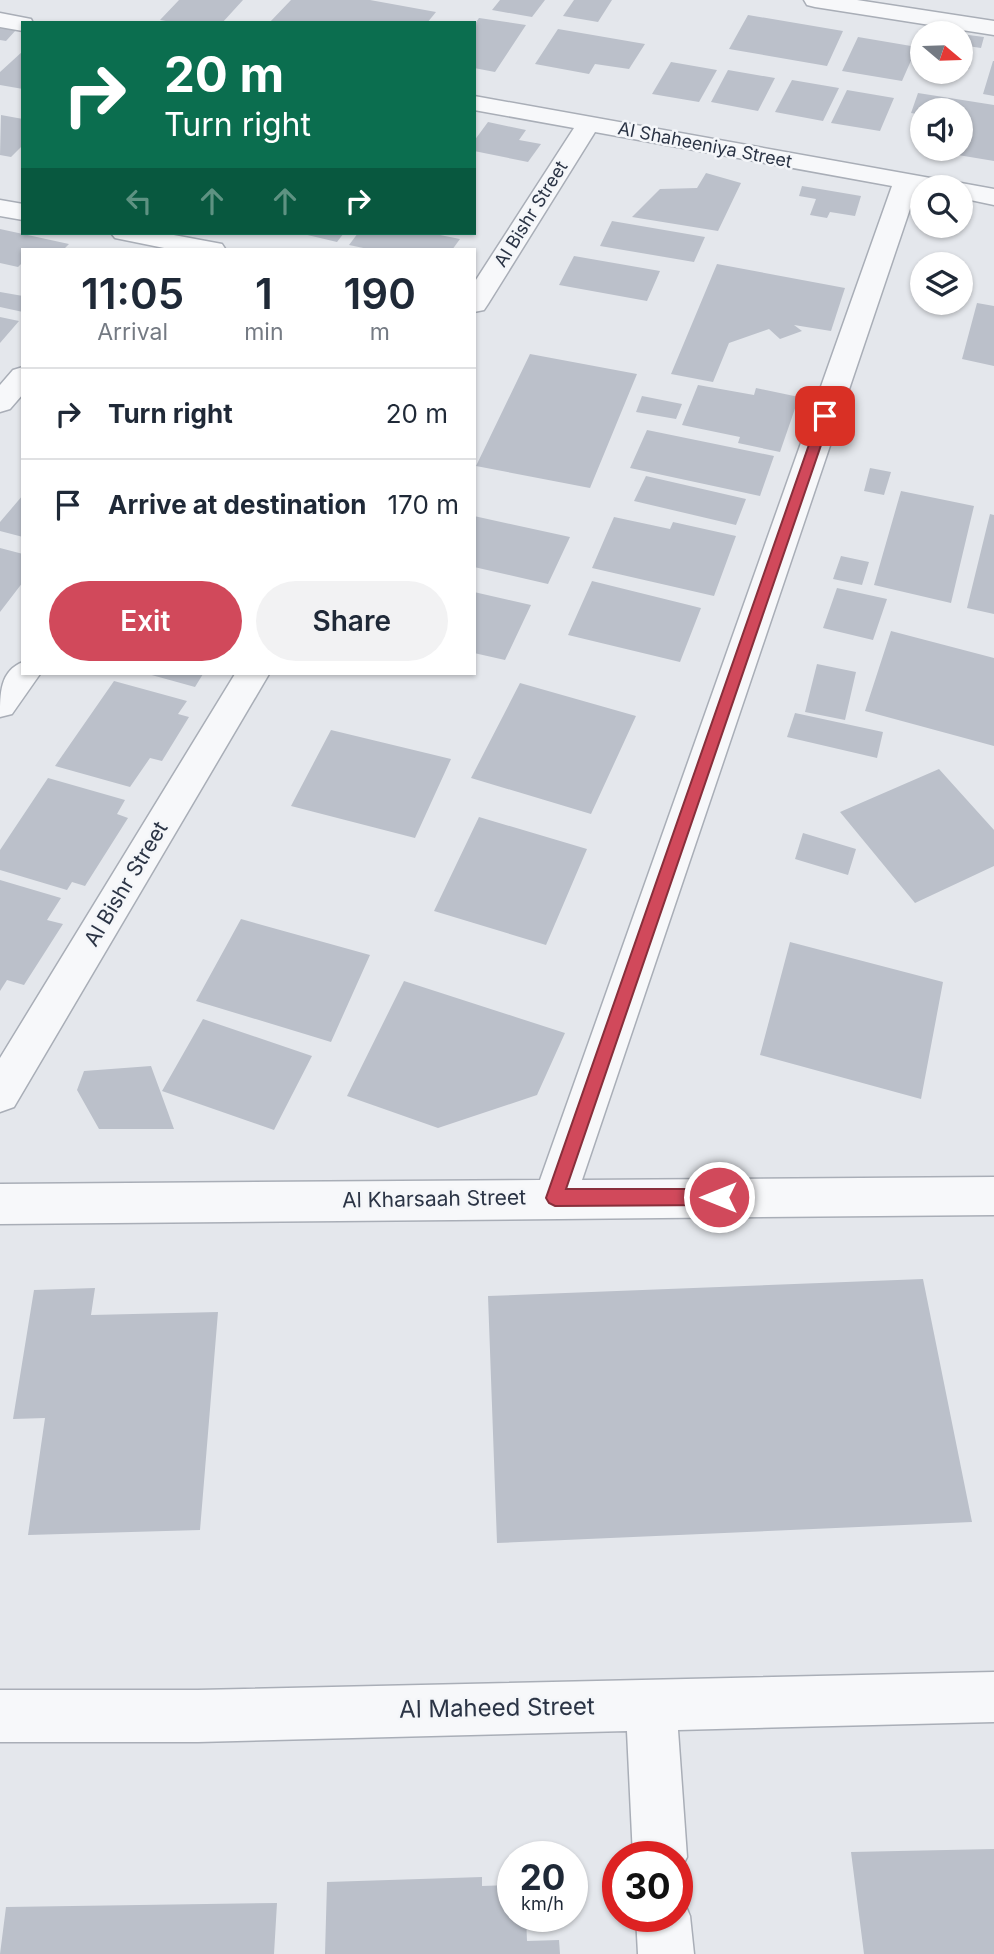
<!DOCTYPE html>
<style>
body{margin:0;font-family:Inter,sans-serif;background:#f2f2f3;color:#1f2937;height:100vh;display:flex;flex-direction:column;font-size:26px;white-space:nowrap}
*{box-sizing:border-box;margin:0}
p{font-size:23px;color:#747a83}
.icon{flex:none;width:38px;height:38px;fill:none;stroke:currentColor;stroke-width:2;stroke-linecap:round;stroke-linejoin:round}
.map{position:relative;flex:1;overflow:hidden}
.panel{position:absolute;left:21px;top:248px;width:455px;height:427px;display:flex;flex-direction:column;background:#fff;border-radius:0px;box-shadow:0 2px 5px #0004}
.panel>*{flex:none}
.hud{position:absolute;left:21px;top:21px;width:455px;height:214px;border-radius:0px;box-shadow:0 2px 5px #0004;background:#0b6e4f;color:#fff;overflow:hidden}
.needle{width:46px;rotate:109deg}
.tools{position:absolute;left:910px;top:21px;display:grid;gap:14px}
.tools a{display:grid;place-items:center;width:63px;height:63px;border-radius:50%;background:#fff;box-shadow:0 2px 5px #0004;font-size:35px}
.speed{position:absolute;left:497px;top:1841px;display:flex;gap:14px;font-size:35px;font-weight:700;text-align:center}
.speed>*{display:grid;place-content:center;width:91px;height:91px;border-radius:50%;background:#fff;box-shadow:0 2px 5px #0004;line-height:1}
.speed small{font-size:18px;font-weight:400}
.speed .limit{border:10px solid #d22;background:#fff;color:#111}
.pin{position:absolute;display:grid;place-items:center;width:60px;height:60px;color:#fff;margin:-30px;border-radius:14px;box-shadow:0 4px 10px #0006}
.me{position:absolute;width:77px;margin:-38px;rotate:270deg;stroke-linejoin:round;filter:drop-shadow(0 0 5px #0008)}
.turn{display:flex;align-items:center;gap:24px;height:147px;padding:0 28px;font-size:32px}
.turn .icon{width:91px;height:91px;stroke-width:2.5}
.turn b{display:block;font-size:49px;line-height:60px}
.lanes{display:flex;align-items:center;height:66px;padding:0 28px;background:#0003;justify-content:center;gap:35px;direction:ltr}
.lanes .off{opacity:.35}
.eta{display:flex;justify-content:space-evenly;align-items:center;height:119px;text-align:center}
.eta b{font-size:42px;font-weight:600;line-height:49px}
.action{display:flex;gap:14px;margin-top:auto;padding:14px 28px}
.action a{flex:1;height:80px;border-radius:42px;background:#d1495b;color:#fff;font-size:28px;font-weight:600;line-height:80px;text-align:center}
.action a+a{background:#f2f2f3;color:#1f2937}
ul{padding:0;list-style:none}
li{display:flex;align-items:center;gap:21px;height:91px;padding:0 28px;border-top:2px solid #e0e1e3}
li div{flex:1}
li b{display:block;font-size:26px}
li em{font-style:normal}
.map>svg:first-child{display:block}
.building{fill:#bbc0ca}
.lines{fill:none;stroke-linecap:round;stroke-linejoin:round}
.minor-casing{stroke:#a9aeb7;stroke-width:3}
.tertiary-casing{stroke:#a9aeb7;stroke-width:3}
.minor{fill:#f7f8fa;fill-rule:evenodd}
.tertiary{fill:#f7f8fa;fill-rule:evenodd}
.route{fill:#d1495b;stroke:#882f3b;stroke-width:2}
.labels{text-anchor:middle;stroke-width:5;stroke-linejoin:round;paint-order:stroke}
.far-street-label{font-size:18px;fill:#2b3445;stroke:#f4f6f9}
.street-label{font-size:21px;fill:#2b3445;stroke:#f4f6f9}
.near-street-label{font-size:24px;fill:#2b3445;stroke:#f4f6f9}
</style>
<div class="map">
<svg width="994" height="1954" viewBox="0 0 994 1954">
<rect width="100%" height="100%" fill="#e4e7ec"/>
<path class="building" d="M179 0H243L222 23H178L160 20Z
M291 0H370L436 12 427 23H269Z
M500 0H545L532 17 492 10Z
M574 0H612L598 22 563 16Z
M748 15 843 31 827 66 729 49Z
M479 18 526 25 495 72 474 68V25Z
M0 28 16 30 6 41 0 40Z
M558 29 645 44 629 69 595 64 589 74 535 64Z
M961 34 984 37 981 48 961 45Z
M858 37 917 47 902 81 842 71Z
M961 50 973 52 969 69 961 68Z
M23 51V89L0 85V72Z
M993 61H994V96L983 94Z
M671 62 717 70 699 102 652 94Z
M728 70 775 78 758 111 711 102Z
M792 80 839 88 823 121 775 112Z
M847 90 894 98 880 131 831 123Z
M918 93 994 105V161L928 150 961 149V110H922V115L911 113Z
M1 115 23 119V145L11 157 0 155Z
M488 122 526 130 519 140 541 144 528 162 474 151V141Z
M706 173 741 183 718 231 632 217 660 189 697 188Z
M802 186 861 196 855 216 830 212 827 218 810 215 816 199 799 196Z
M612 221 705 237 694 262 600 246Z
M0 229 69 244 63 250H23V262L18 267 0 263Z
M299 233H344L337 242Z
M358 233H430L460 239 452 250H373L349 245Z
M574 256 660 271 647 301 559 285Z
M717 264 845 288 831 331 794 325 802 331 780 339 769 329 729 343 713 382 671 374Z
M0 292 23 296V312L0 307Z
M977 303 994 306V366L962 359Z
M0 317 19 321 0 343Z
M530 354 637 374 590 488 476 466Z
M698 385 754 395 756 388 799 397 780 452 738 443 740 437 682 425Z
M642 396 682 404 676 419 636 412Z
M647 430 774 456 760 496 630 468Z
M870 468 891 472 884 495 864 491Z
M646 476 746 499 736 525 634 501Z
M901 491 974 506 951 603 874 585Z
M23 495V537L0 531V522Z
M990 514 994 515V614L967 608Z
M474 516 570 537 548 584 474 567Z
M614 517 670 529 673 522 736 536 714 596 592 568Z
M0 548 23 554V582L0 612Z
M841 556 869 562 862 585 833 579Z
M592 581 701 608 680 662 568 635Z
M837 588 887 599 873 640 823 628Z
M474 592 531 605 505 660 474 653Z
M891 631 994 658V746L865 711Z
M817 664 856 672 845 720 805 712Z
M148 674H203L195 687Z
M114 681 187 701 178 714 189 717 162 761 150 758 130 787 55 766Z
M520 683 636 716 591 814 471 778Z
M795 713 883 732 877 758 787 737Z
M331 730 451 759 415 838 291 806Z
M939 769 994 830V866L915 903 840 812Z
M48 778 125 800 117 814 128 818 85 886 72 882 67 890 0 870V850Z
M479 817 587 849 546 945 434 911Z
M803 833 856 849 848 875 795 859Z
M0 880 61 898 47 920 63 924 24 985 7 980 0 991Z
M241 919 370 955 331 1042 196 1001Z
M790 942 943 982 921 1099 760 1055Z
M404 981 565 1033 537 1095 438 1128 347 1096Z
M203 1019 312 1056 274 1130 162 1091Z
M151 1066 174 1129H99L77 1090 84 1071Z
M923 1279 972 1522 497 1543 488 1296Z
M95 1288 91 1315 218 1312 200 1530 28 1535 45 1418 13 1419 34 1290Z
M994 1849V1954H864L851 1852Z
M482 1877V1886L513 1885V1916H526L527 1941 559 1940 560 1954H325L327 1882Z
M277 1903 274 1954H0L6 1907Z"/>
<g class="lines">
<defs>
<path id="minor" d="M804 0H857L994 21V35L815 7 807 5Z
M0 13 31 19 33 23H23V31L0 27Z
M474 96 936 179 945 182 949 187H922V192L916 191 582 1180 994 1177V1215L0 1224V1184L540 1180 892 186 595 132 488 304 484 310 474 312V283L574 128 474 110Z
M961 183 994 189V205L961 198V187H951Z
M0 200 23 204V220L0 216Z
M111 233H163L222 244 226 250H174L115 238Z
M23 367V394L10 409 0 412V385L13 370Z
M23 662V674H40L12 714 0 717C0 693 0 671 23 662Z
M235 674H269L14 1107 0 1112V1058Z"/>
<path id="tertiary" d="M994 1672V1722L678 1730 687 1857 677 1877V1857H633L627 1731 198 1742H0V1690H198Z
M677 1895 682 1897 690 1916 694 1954H638L636 1916H677Z"/>
</defs>
<use href="#minor" class="minor-casing"/>
<use href="#tertiary" class="tertiary-casing"/>
<use href="#minor" class="minor"/>
<use href="#tertiary" class="tertiary"/>
</g>
<path class="route" d="M825 413 831 416 566 1189H719L726 1191 728 1197 726 1203 719 1205 555 1206 549 1203 546 1198 819 416Z"/>
<g class="labels">
<g class="far-street-label">
<text transform="translate(705 145) rotate(11)" y="6">Al Shaheeniya Street</text>
<text transform="translate(531 214) rotate(-58)" y="6">Al Bishr Street</text>
</g>
<g class="street-label">
<text transform="translate(126 884) rotate(-59)" y="7">Al Bishr Street</text>
<text transform="translate(434 1199) rotate(-1)" y="7">Al Kharsaah Street</text>
</g>
<g class="near-street-label">
<text transform="translate(497 1708) rotate(-1)" y="8">Al Maheed Street</text>
</g>
</g>
</svg>
<div class="tools">
<a><svg class="needle" viewBox="-14 -14 28 28"><path d="M0-13l5 13h-10z" fill="#e53935"/><path d="M0 13l5-13h-10z" fill="#747a83"/></svg></a>
<a><svg class="icon" aria-label="sound" viewBox="0 0 24 24"><path d="M4 9h4l5-4v14l-5-4H4zM17 9q2 3 0 6"/></svg></a>
<a><svg class="icon" aria-label="search" viewBox="0 0 24 24"><circle cx="10" cy="10" r="6"/><path d="M15 15l6 6"/></svg></a>
<a><svg class="icon" aria-label="layers" viewBox="0 0 24 24"><path d="M12 4l9 5-9 5-9-5zM3 14l9 5 9-5"/></svg></a>
</div>
<div class="speed"><div>20<small>km/h</small></div><div class="limit">30</div></div>
<div class="pin" style="left:825px;top:416px;background:#d93025"><svg class="icon" aria-label="arrive" viewBox="0 0 24 24"><path d="M6 21V4h12l-3 4 3 4H6"/></svg></div>
<svg class="me" style="left:719px;top:1197px" viewBox="-20 -20 40 40"><circle r="17" fill="#d1495b" stroke="#fff" stroke-width="3"/><path d="M0-11L8 9 0 5-8 9z" fill="#fff"/></svg>
<div class="hud">
<div class="turn"><svg class="icon" aria-label="right" viewBox="0 0 24 24"><path d="M7 20v-9h11M14 6l5 5-5 5"/></svg><div><b>20 m</b>Turn right</div></div>
<div class="lanes"><svg class="icon off" aria-label="left" viewBox="0 0 24 24"><path d="M17 20v-9H6M10 6l-5 5 5 5"/></svg><svg class="icon off" aria-label="ahead" viewBox="0 0 24 24"><path d="M12 20V5M6 11l6-6 6 6"/></svg><svg class="icon off" aria-label="ahead" viewBox="0 0 24 24"><path d="M12 20V5M6 11l6-6 6 6"/></svg><svg class="icon" aria-label="right" viewBox="0 0 24 24"><path d="M7 20v-9h11M14 6l5 5-5 5"/></svg></div>
</div>
<section class="panel">
<div class="eta">
<div><b>11:05</b><p>Arrival</p></div>
<div><b>1</b><p>min</p></div>
<div><b>190</b><p>m</p></div>
</div>
<ul>
<li><svg class="icon" aria-label="right" viewBox="0 0 24 24"><path d="M7 20v-9h11M14 6l5 5-5 5"/></svg><div><b>Turn right</b></div><em>20 m</em></li>
<li><svg class="icon" aria-label="arrive" viewBox="0 0 24 24"><path d="M6 21V4h12l-3 4 3 4H6"/></svg><div><b>Arrive at destination</b></div><em>170 m</em></li>
</ul>
<div class="action"><a>Exit</a><a>Share</a></div>
</section>
</div>
